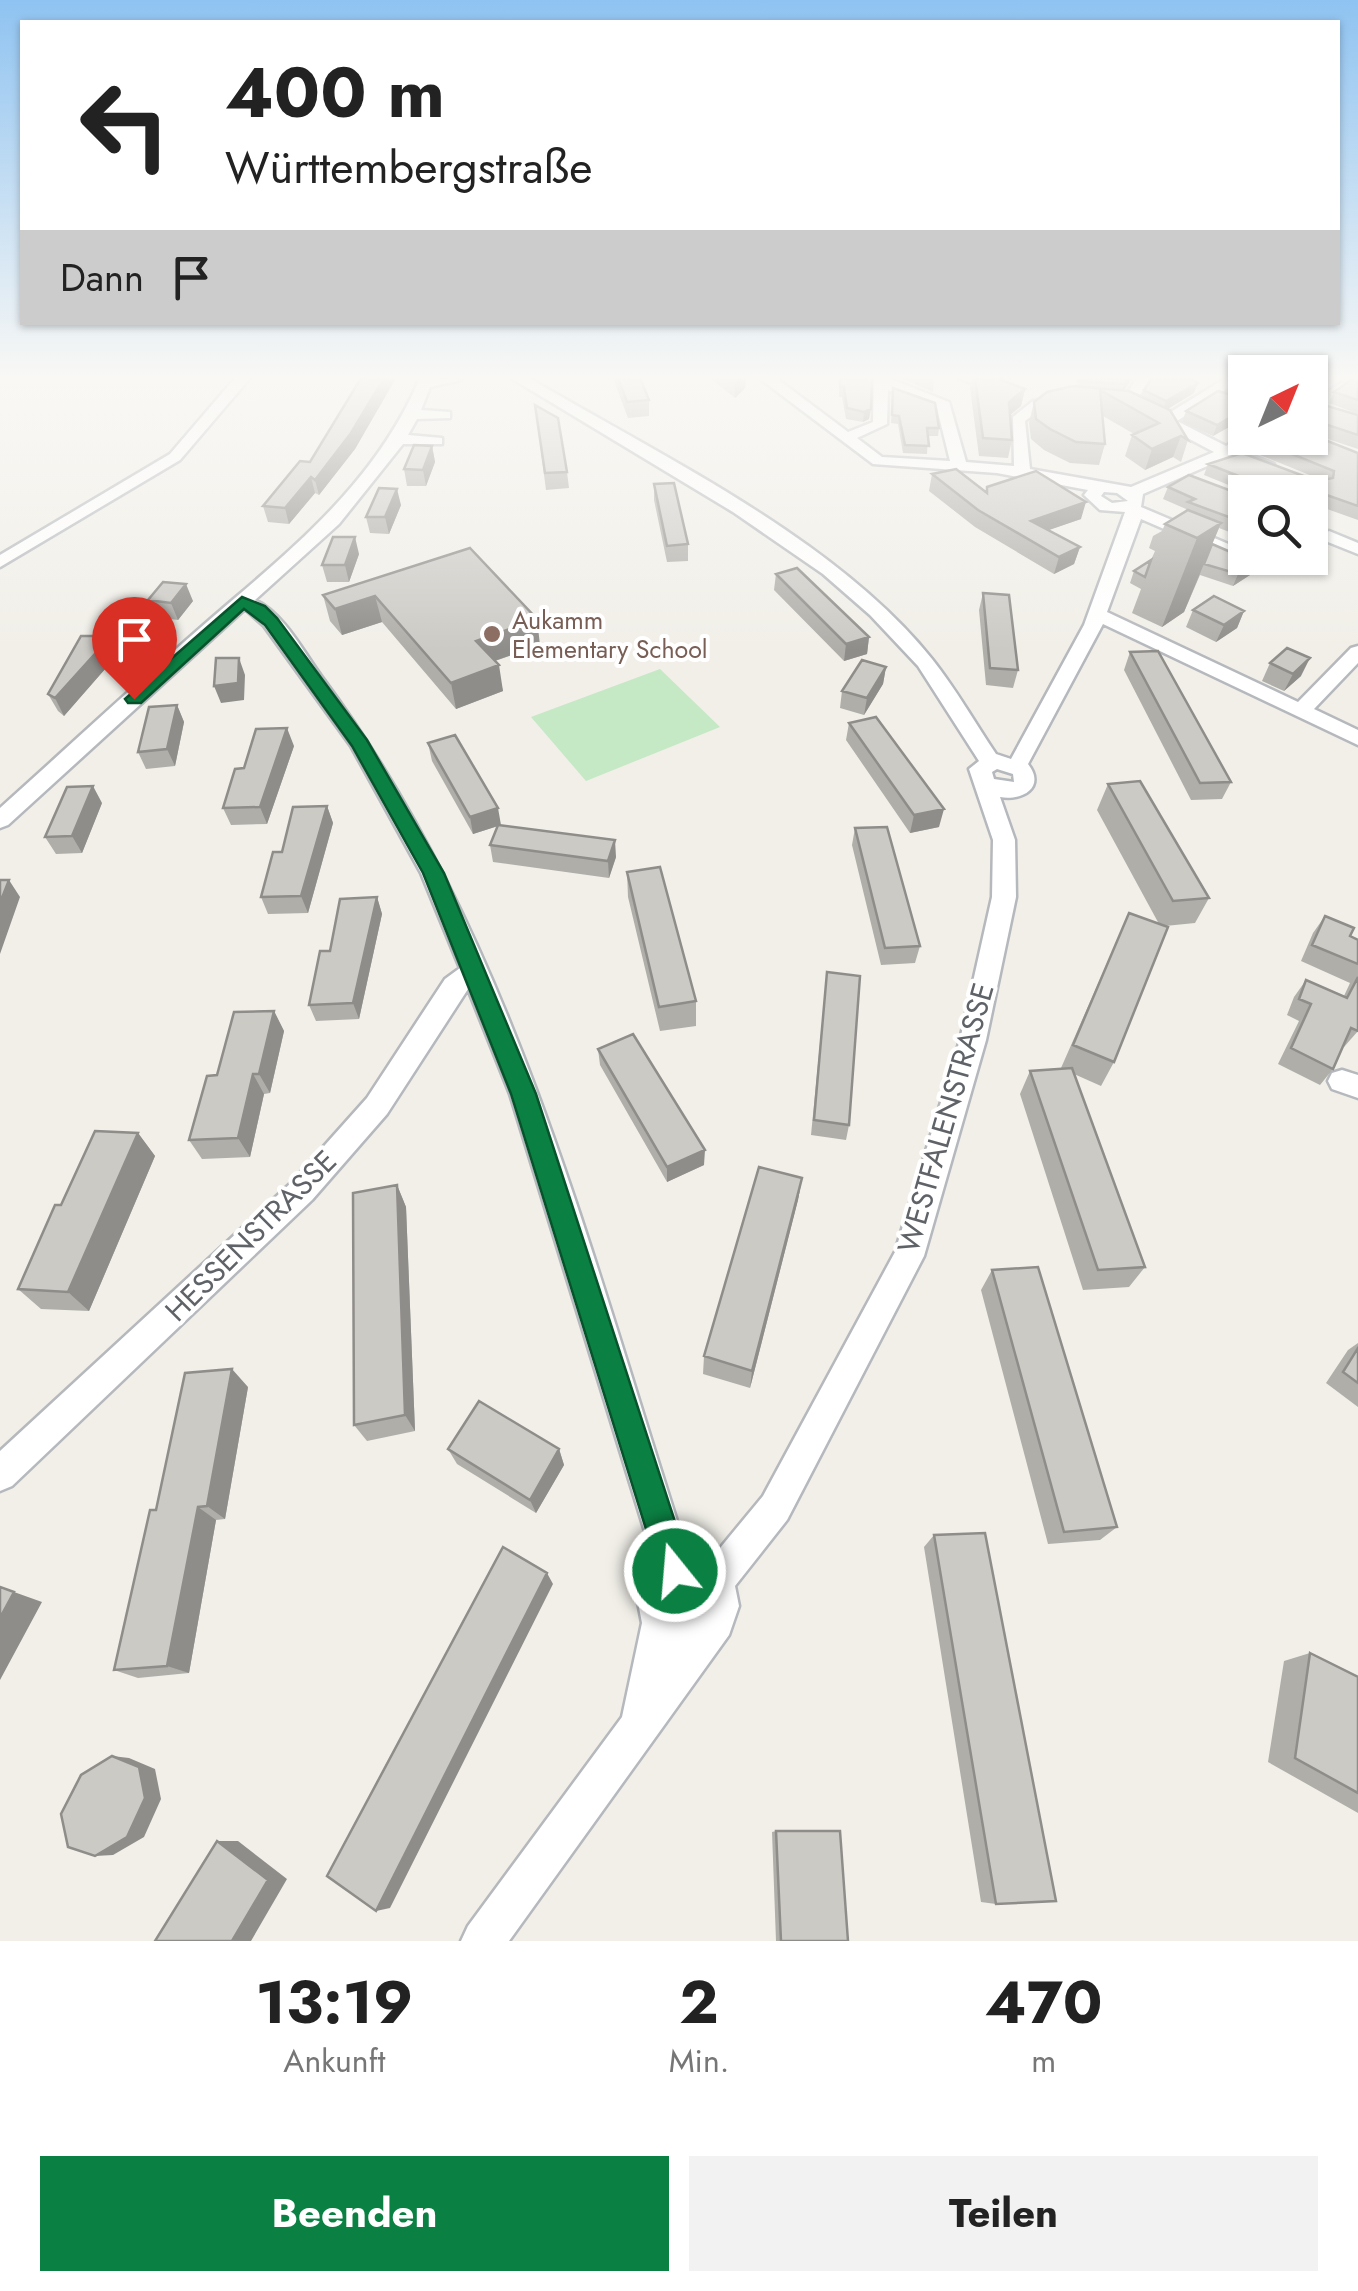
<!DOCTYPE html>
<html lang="de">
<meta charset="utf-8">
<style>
body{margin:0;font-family:Jost,sans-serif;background:#f2f2f2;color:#222;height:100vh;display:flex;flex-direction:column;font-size:38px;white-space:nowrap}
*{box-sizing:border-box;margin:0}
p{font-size:32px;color:#767676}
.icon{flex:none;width:55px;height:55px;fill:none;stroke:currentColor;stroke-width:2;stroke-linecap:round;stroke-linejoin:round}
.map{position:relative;height:1941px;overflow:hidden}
.details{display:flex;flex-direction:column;background:#fff;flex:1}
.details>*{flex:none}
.guide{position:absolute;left:20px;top:20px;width:1320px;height:305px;border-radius:0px;box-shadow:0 2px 8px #0004;background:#fff;color:#222;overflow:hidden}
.needle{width:65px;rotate:43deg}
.tools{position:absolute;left:1228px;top:355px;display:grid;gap:20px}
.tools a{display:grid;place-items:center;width:100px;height:100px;border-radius:0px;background:#fff;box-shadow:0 2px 8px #0004;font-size:50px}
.pin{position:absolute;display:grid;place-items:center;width:85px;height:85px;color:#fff;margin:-102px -42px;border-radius:50% 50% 50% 0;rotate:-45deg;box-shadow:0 0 10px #0007}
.pin .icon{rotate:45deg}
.me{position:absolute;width:110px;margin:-55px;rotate:343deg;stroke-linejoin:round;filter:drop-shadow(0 0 8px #0008)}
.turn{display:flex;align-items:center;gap:35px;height:210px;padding:0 40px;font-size:45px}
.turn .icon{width:130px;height:130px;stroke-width:2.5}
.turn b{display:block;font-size:70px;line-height:85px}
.then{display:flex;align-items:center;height:95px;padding:0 40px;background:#0003;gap:20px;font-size:38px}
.eta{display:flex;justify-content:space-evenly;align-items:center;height:170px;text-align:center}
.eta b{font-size:60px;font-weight:700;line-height:70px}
.button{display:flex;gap:20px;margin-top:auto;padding:20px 40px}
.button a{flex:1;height:115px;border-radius:0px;background:#0b8043;color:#fff;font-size:40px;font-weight:700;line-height:115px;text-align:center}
.button a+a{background:#f2f2f2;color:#222}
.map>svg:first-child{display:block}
.green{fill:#c5e8c5}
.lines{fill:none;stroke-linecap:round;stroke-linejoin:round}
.minor-casing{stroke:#b5b8bc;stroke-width:5}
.minor{fill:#fff;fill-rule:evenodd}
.wall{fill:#afaea9}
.shaded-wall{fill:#8f8d8a}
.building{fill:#cccac5;stroke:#8f8d8a;stroke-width:2.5}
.route{fill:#0b8043;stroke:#07532c;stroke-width:2.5}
.education-dot{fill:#8d6e63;stroke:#fff;stroke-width:4}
.labels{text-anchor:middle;stroke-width:8;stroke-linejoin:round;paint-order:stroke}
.far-education-label{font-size:25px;fill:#785e54;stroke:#fff;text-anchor:start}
.street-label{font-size:30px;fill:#5f6368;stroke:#fff}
</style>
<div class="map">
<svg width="1358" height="1941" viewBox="0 0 1358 1941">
<rect width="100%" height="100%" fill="#f1efe8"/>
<path class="green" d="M660 669 720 727 586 781 531 717Z"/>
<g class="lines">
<defs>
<path id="minor" d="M235 378H250L180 460 0 567V555L170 454Z
M420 378 461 380 430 387 421 410 450 412V418L417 419 408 435 442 438V444H403L339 524 255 600C285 614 305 655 324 680 513 935 590 1254 687 1552L711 1559 763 1496 895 1252 960 1040 992 897 993 840 969 769 979 761 918 666 870 615 823 574 733 512 511 378H529C661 456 836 539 932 659 956 689 975 723 996 754L1011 759 1084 625 1125 512 1100 510 1084 495 1088 490 997 473 873 464 759 378H776L848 432 873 422 874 378H888L949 402 966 462 1014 466 1013 417 1033 401 1067 396V402L1043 407 1025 421 1030 469 1131 487 1214 452 1150 418V412L1166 415 1226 378H1244L1177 421 1226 446 1243 435 1255 438 1239 451 1274 464V470H1262L1228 457 1143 494 1141 507 1245 551V558L1260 560 1245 564 1141 519 1107 612 1298 702 1351 648 1358 646V663L1314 709 1358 730V745L1103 624 1028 764C1046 787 1023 801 1000 797L1015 840 1016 897 986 1040 924 1256 787 1520 735 1586 739 1606 729 1635 509 1941H461L468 1926 622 1717 642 1623 637 1597 655 1564 510 1094 468 989 387 1114 312 1200 12 1486 0 1491V1451L292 1182 367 1098 445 979 460 968 421 873 351 746 264 626 245 609 8 825 0 828V808C78 738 155 666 235 598 310 534 380 472 420 378ZM888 390 937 408 950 461 882 457 857 438 887 424ZM1104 492 1117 493 1128 501 1112 503 1101 496ZM997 769 1013 774 1014 782 994 779 992 772ZM682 1589H694L702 1597V1609L694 1617H682L674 1608V1597Z
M959 378H981L1012 392 1000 395Z
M1137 378H1151L1132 407H1122L1120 404Z
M1327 378H1345L1310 398V388Z
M1329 531 1358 543V554L1323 540 1321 536Z
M1342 1070 1358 1075V1098L1332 1089 1328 1081 1332 1073Z"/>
</defs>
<use href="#minor" class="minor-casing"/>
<use href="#minor" class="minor"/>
</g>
<path class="wall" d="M361 378H395L355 449 319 495 315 493 289 524 268 522 263 506 310 462Z
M613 378H640L649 400V416L628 418Z
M710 378H746L745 388 735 398Z
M839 378H872L869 419 863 422 846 419 842 397H839Z
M900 378H934L933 392Z
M972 378H995L1025 389 1021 406 1010 415 1012 440 1008 458 979 456 970 388Z
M1080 378H1132L1124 391 1142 397 1144 390 1194 393 1167 409 1188 440 1181 462 1173 457 1145 470 1125 456 1132 435 1134 434 1103 416 1105 444 1099 465 1070 463 1044 450 1031 439 1029 423 1034 402 1077 386Z
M1245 378V397L1232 391 1236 380Z
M1358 378V414L1329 403 1334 392Z
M893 388 939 428 938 436H928L927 454 903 453 898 424 891 423Z
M1245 399V418L1213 436 1182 422 1186 411Z
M1310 408 1358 415V449L1310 433Z
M537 421 567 472 569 488 546 490Z
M1260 441 1358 453V520L1313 504 1310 505V492H1246L1204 475 1208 464 1317 481 1322 480 1255 453Z
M432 446 435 462 426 486H407L404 469Z
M932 474 986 492 987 487 1081 519 1048 530 1080 547 1074 564 1054 574 975 527 929 491Z
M654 484 688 544V561L667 562 654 500Z
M1168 487 1245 495V538L1219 528 1212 544 1250 575 1233 586 1200 575 1184 612 1162 627 1132 613 1141 589 1130 583 1134 571 1151 560 1155 551 1149 548 1153 536 1162 531 1165 524 1185 512 1186 509 1163 499Z
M401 505 389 534 370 533 366 517Z
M470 548 540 645 495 661 503 691 456 709 382 622 342 635 330 621 323 595Z
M359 554 349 582H327L322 565Z
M776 574 869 637 867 654 844 661 774 590Z
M983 593 1018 670 1013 688 986 685 979 610Z
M148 600 193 601 178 620 155 617Z
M1193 610 1244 611 1237 628 1216 642 1186 627Z
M1130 652 1231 782 1222 799 1191 800 1124 670Z
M119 653 64 716 58 711 48 694Z
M1270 663 1301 676 1284 691 1262 681Z
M886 667 883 684 864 715 840 708 842 691Z
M177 705 184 722 175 766 146 769 138 752Z
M849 723 939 827 910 833 846 740Z
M428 743 501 825 616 857 609 878 493 862 490 845 498 826 473 834 432 761Z
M294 746 267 824 231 825 223 808 244 768Z
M1108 784 1209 898 1195 923 1165 926 1114 1062 1101 1086 1074 1074 1145 1267 1129 1287 1083 1290 1020 1094 1030 1071 1061 1068 1129 913 1159 924 1097 810Z
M102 803 82 853 56 854 45 837Z
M327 806 333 823 308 913 268 914 261 897 282 852Z
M855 828 920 946 915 963 881 965 852 845Z
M627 872 696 1001V1026L660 1031 628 897Z
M377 897 382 914 359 1019 316 1021 309 1005 330 951Z
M1325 916 1350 936 1358 940V1031L1344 1047H1343L1333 1069 1320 1085 1278 1064 1299 1021 1287 1015 1294 997 1306 980 1344 996 1350 983 1301 961 1313 933Z
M827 972 849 1125 846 1140 811 1135Z
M274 1011 284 1031 270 1093 264 1094 250 1157 202 1159 189 1140 217 1075Z
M598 1049 704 1165 667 1182 600 1065Z
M138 1133 155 1156 89 1311 41 1309 18 1289 61 1205Z
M802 1178 798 1200 750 1388 703 1374 704 1356Z
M397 1185 406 1207 415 1431 367 1441 354 1425Z
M992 1270 1117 1527 1100 1540 1048 1544 981 1290Z
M1358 1343V1407L1326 1383 1348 1350Z
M248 1387 225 1519 216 1520 189 1673 138 1678 114 1670 156 1510Z
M448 1449H559L564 1465 536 1513 457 1464Z
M934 1535 996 1904 981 1902 924 1547Z
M1310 1653 1358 1677V1813L1268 1762 1284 1661Z
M776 1831 848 1941H776L772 1832Z"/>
<path class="shaded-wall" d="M384 378H395V380L355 449 319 495 315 480Z
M740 378H746L745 388 735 398V383Z
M1128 378H1132L1121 395 1124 384Z
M1198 383 1194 393 1163 412 1166 401Z
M1025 389 1021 406 1005 419 1009 402Z
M871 409 869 419 863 422 864 412Z
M1245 409V418L1213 436 1217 425Z
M1181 436 1173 457 1145 470 1152 449Z
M432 446 435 462 426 486 423 470Z
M311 477 315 493 289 524 285 508Z
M397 489 401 505 389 534 385 517Z
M1318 492 1313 504 1310 505V497Z
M1086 502 1081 519 1026 538 1031 521Z
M1221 523 1184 612 1162 627 1197 538Z
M355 537 359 554 349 582 345 565Z
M1080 547 1074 564 1054 574 1059 557Z
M1256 563 1250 575 1233 586 1238 574Z
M186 584 193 601 178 620 171 603Z
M375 596 382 622 342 635 335 609Z
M1244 611 1237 628 1216 642 1224 625Z
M537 619 540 645 480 666 476 641Z
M111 636 119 653 64 716 55 698Z
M869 637 867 654 844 661 846 644Z
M239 658 245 675 244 700 221 703 214 686Z
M1310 658 1301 676 1284 691 1293 674Z
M499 665 503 691 456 709 451 683Z
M886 667 883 684 864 715 867 698Z
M177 705 184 722 175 766 167 749Z
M287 728 294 746 267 824 260 807Z
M93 786 102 803 82 853 72 836Z
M327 806 333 823 308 913 301 896Z
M498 808 501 825 473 834 470 817Z
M944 809 939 827 910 833 914 815Z
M615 840 616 857 609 878 608 861Z
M9 880 20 897 0 954V903Z
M377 897 382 914 359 1019 353 1003Z
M274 1011 284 1031 270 1093 259 1074Z
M253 1074 264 1094 250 1157 238 1138Z
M138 1133 155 1156 89 1311 68 1292Z
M705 1150 704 1165 667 1182V1167Z
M802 1178 798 1200 750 1388 752 1371Z
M397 1185 406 1207 415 1431 405 1415Z
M232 1369 248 1387 225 1519 207 1506Z
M559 1449 564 1465 536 1513 530 1500Z
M198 1507 216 1520 189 1673 167 1666Z
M547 1573 553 1584 390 1908 376 1911Z
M14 1592 42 1602 0 1680V1618Z
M112 1756 129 1758 155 1769 161 1799 144 1837 113 1855 95 1856Z
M217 1841H238L287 1879 251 1941H232Z"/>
<path class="building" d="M361 378H384L351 433 315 480 311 477 285 508 263 506 300 461 310 462Z
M618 378H640L649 400 627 402Z
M840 378H872L871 409 864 412 847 408 844 387H840Z
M975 378H995L1025 389 1009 402 1012 440 983 438Z
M1080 378H1128L1124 384 1078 381Z
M1152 378H1188L1198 383 1166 401 1144 390Z
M1239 378H1245V384L1236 380Z
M1354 378H1358V400L1334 392Z
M1073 386 1129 391 1170 410 1188 440 1181 436 1152 449 1132 435 1159 423 1100 390 1105 444 1076 442 1050 429 1036 419 1034 402 1047 392Z
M893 388 935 403 939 428H927L929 446 905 445 899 416 892 415Z
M1218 391 1245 399V409L1217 425 1186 411Z
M1317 403 1358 415V435L1316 421 1310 422V408Z
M535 405 558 418 567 472 545 473Z
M1310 434 1358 453V506L1318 492 1310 497V492H1252L1251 481 1208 464 1242 453 1317 481 1333 478 1334 471 1260 441 1265 438H1310Z
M414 445 432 446 423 470 404 469Z
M956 469 987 493V487L1036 471 1086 502 1031 521 1080 547 1059 557 978 510 932 474Z
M1189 475 1245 496V523L1188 502 1195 499 1168 487Z
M674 483 688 544 667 546 654 484Z
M379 488 397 489 385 517H366Z
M1188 510 1221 523 1197 538 1165 524Z
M333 537H355L345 565H322Z
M1212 544 1256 563 1238 574 1204 564Z
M470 548 537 619 476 641 499 665 451 683 375 596 335 609 323 595Z
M1151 560 1145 577 1134 571Z
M797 568 869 637 846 644 776 574Z
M163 582 186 584 171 603 148 600Z
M983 593 1009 595 1018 670 990 668Z
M1214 596 1244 611 1224 625 1193 610Z
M81 636H111L55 698 48 694Z
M1287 648 1310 658 1293 674 1270 663Z
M1158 651 1231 782 1200 783 1130 652Z
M216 658H239L238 683 214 686Z
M862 660 886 667 867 698 842 691Z
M177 705 167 749 138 752 149 707Z
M876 717 944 809 914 815 849 723Z
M287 728 260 807 223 808 235 769 244 768 256 729Z
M455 735 498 808 470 817 428 743Z
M1140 781 1209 898 1173 901 1108 784Z
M93 786 72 836 45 837 67 787Z
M327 806 301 896 261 897 273 852H282L293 807Z
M498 825 615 840 608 861 490 845Z
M887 827 920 946 885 948 855 828Z
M660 867 696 1001 659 1007 627 872Z
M0 880H9L0 903Z
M377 897 353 1003 309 1005 320 951H330L340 899Z
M1129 913 1168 927 1114 1062 1073 1045Z
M1325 916 1354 928 1350 936 1358 940V964L1312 945Z
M827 972 860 976 849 1125 814 1120Z
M1358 977V1031L1351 1028 1333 1069 1291 1048 1311 1004 1299 999 1306 980 1347 998Z
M274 1011 259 1074H253L238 1138 189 1140 207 1076 217 1075 234 1012Z
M633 1034 705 1150 667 1167 598 1049Z
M1072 1068 1145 1267 1098 1270 1030 1071Z
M95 1131 138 1133 68 1292 18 1289 55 1205H61Z
M759 1167 802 1178 752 1371 704 1356Z
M397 1185 405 1415 354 1425 353 1193Z
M1038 1267 1117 1527 1064 1532 992 1270Z
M1358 1348V1383L1343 1372Z
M232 1369 207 1506 198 1507 167 1666 114 1670 150 1510H156L185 1373Z
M479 1401 559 1449 530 1500 448 1449Z
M985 1533 1056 1901 996 1904 934 1535Z
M503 1547 547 1573 376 1911 327 1876Z
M0 1587 14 1592 0 1618Z
M1310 1653 1358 1677V1793L1295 1758Z
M112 1756 139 1767 145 1798 127 1837 95 1856 68 1847 61 1814 81 1775Z
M776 1831H840L848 1941H781Z
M217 1841 268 1880 232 1941H155Z"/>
<linearGradient id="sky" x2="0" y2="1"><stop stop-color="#8fc3f1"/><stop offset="0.58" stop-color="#f9f8f5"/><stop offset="1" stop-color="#f9f8f5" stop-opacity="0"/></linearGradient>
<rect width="1358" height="650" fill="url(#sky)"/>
<path class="route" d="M242 597 265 606 277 618 367 740 444 873 536 1094 691 1571 687 1582 675 1587 663 1582 659 1571 511 1094 423 873 352 746 265 625 244 609 141 703H128L125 699Z"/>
<circle class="education-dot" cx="492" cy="634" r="10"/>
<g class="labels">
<g class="far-education-label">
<text x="512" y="629">Aukamm<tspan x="512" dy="29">Elementary School</tspan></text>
</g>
<g class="street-label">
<text transform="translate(946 1118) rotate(-74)" y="10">WESTFALENSTRASSE</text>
<text transform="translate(251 1236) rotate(-45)" y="10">HESSENSTRASSE</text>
</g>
</g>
</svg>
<div class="tools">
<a><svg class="needle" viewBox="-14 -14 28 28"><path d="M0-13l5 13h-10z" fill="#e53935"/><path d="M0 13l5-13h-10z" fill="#767676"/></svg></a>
<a><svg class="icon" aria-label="search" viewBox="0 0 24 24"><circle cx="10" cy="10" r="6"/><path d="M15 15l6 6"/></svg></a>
</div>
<div class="pin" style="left:134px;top:699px;background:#d93025"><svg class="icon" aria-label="arrive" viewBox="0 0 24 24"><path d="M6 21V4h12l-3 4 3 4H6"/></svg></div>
<svg class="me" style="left:675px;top:1571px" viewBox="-20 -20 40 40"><circle r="17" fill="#0b8043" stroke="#fff" stroke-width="3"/><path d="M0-11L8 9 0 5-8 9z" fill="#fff"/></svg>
<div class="guide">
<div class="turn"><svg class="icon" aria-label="left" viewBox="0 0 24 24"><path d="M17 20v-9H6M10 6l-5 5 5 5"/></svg><div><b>400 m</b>Württembergstraße</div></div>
<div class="then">Dann<svg class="icon" aria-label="arrive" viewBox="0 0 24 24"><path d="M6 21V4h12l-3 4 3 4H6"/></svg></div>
</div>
</div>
<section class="details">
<div class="eta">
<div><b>13:19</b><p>Ankunft</p></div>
<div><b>2</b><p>Min.</p></div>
<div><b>470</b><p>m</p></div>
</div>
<div class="button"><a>Beenden</a><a>Teilen</a></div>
</section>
